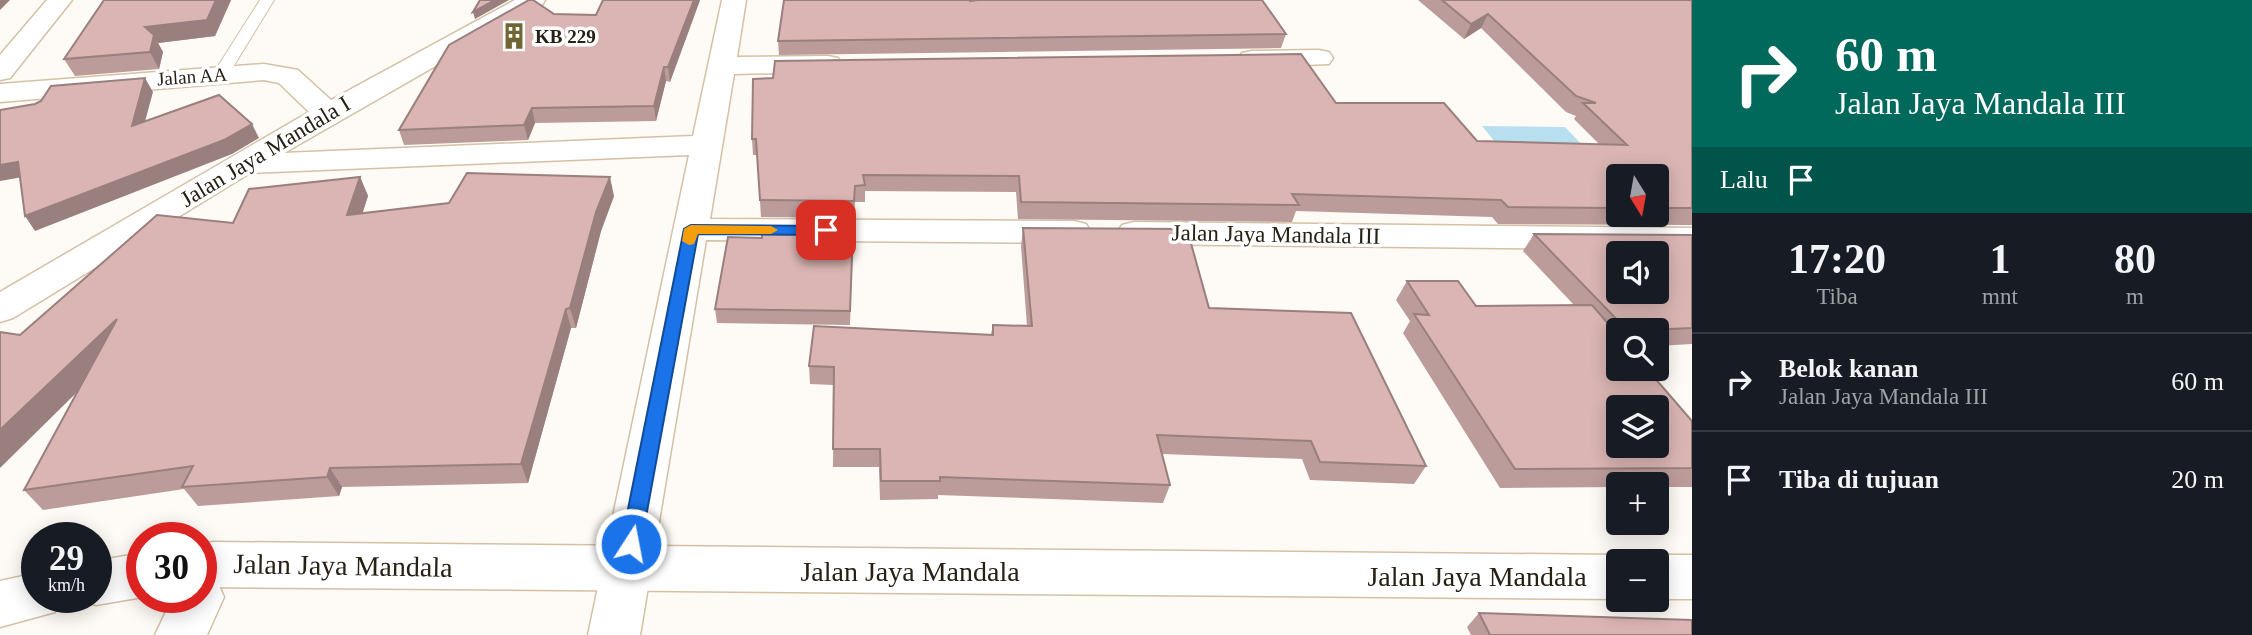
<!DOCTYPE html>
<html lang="id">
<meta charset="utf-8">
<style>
body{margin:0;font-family:"Times New Roman",serif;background:#20242c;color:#f1f3f6;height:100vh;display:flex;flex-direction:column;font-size:26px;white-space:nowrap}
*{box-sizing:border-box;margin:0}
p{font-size:23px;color:#9ea1a6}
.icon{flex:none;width:38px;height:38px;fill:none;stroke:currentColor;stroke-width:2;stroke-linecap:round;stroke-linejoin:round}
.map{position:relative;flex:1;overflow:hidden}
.side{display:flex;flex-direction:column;background:#171b24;width:560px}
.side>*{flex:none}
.hud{background:#00695c;color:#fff;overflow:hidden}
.needle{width:46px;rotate:169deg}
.fabs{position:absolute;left:1606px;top:164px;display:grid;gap:14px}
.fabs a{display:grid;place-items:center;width:63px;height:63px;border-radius:7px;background:#171b24;box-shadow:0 4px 18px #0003;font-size:35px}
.speed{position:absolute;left:21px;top:522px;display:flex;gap:14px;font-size:35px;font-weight:700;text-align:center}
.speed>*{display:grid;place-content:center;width:91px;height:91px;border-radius:50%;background:#171b24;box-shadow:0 4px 18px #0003;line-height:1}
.speed small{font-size:18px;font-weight:400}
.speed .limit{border:10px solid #d22;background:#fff;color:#111}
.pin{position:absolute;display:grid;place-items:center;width:60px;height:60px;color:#fff;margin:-30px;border-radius:14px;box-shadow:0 4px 10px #0006}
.me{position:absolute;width:77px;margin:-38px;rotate:11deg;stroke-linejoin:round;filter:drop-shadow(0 0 5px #0008)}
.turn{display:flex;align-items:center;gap:24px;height:147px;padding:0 28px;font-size:32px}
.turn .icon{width:91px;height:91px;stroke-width:2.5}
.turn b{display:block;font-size:49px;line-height:60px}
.then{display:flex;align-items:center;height:66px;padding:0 28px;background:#0003;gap:14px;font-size:26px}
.eta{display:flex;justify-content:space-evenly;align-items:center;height:119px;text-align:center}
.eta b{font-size:42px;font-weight:700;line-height:49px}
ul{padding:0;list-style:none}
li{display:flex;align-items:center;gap:21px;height:98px;padding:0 28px;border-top:2px solid #363941}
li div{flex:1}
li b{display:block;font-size:26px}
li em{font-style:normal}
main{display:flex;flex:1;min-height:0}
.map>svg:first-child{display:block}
.water{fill:#b7dfef}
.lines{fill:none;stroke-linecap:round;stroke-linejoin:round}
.service-casing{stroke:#d4c0a5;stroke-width:2}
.minor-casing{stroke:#d4c0a5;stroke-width:3}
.tertiary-casing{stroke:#d4c0a5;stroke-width:3}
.service{fill:#fff;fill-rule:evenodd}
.minor{fill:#fff;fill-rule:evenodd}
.tertiary{fill:#fff;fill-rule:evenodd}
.wall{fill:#bb9c9a;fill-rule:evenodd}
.shaded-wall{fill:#997f7d}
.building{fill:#dab5b3;stroke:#997f7d;stroke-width:2;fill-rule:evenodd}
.route{fill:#1a73e8;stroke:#114b97;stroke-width:2}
.slow{fill:#f59e0b}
.labels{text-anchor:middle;stroke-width:7;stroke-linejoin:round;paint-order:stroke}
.far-poi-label{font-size:19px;font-weight:bold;fill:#272015;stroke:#fff;text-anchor:start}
.far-street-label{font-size:19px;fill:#272015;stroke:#fff}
.street-label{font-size:23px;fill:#272015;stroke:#fff}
.near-street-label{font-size:28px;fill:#272015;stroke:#fff}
</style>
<main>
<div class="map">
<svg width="1692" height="635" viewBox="0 0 1692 635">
<rect width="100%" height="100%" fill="#fefaf5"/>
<path class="water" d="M1482 126 1565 127 1586 149 1500 148Z"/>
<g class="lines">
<defs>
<path id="service" d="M260 0H274L227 77H215L213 74Z"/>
<path id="minor" d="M47 0H72L10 78 0 80V55Z
M515 0H545L542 5 284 153 693 136 722 0H746L737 57 828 56 838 58 842 64 838 70 828 72 734 74 710 219 1074 221 1086 224 1091 232 1086 240 1074 243 706 240 640 635H588L689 155 250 173 13 318 0 322V292L309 112 279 83 264 80 0 102V84L264 64 298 70 331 100Z
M1319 50 1329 52 1333 58 1329 64 1252 67 1242 65 1238 59 1242 53 1252 51Z
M1134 222 1692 228V250L1134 244 1122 241 1117 233 1122 225Z
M201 575 217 581 224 597 207 635H155L173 597H201Z"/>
<path id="tertiary" d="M215 542 1619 555 1637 562H1619V599L201 587V543Z
M142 553 143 597 96 605 78 599 96 597V561Z
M1657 555H1692V599H1657V562H1639Z
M37 573V597H62L55 612 0 627V581Z"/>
</defs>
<use href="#service" class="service-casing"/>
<use href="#minor" class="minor-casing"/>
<use href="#tertiary" class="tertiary-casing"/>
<use href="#service" class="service"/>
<use href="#minor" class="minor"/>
<use href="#tertiary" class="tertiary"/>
</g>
<path class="wall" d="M104 0H231L215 36 158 43 163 52 159 69 75 76 64 59Z
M700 0 670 82 666 81 656 121 535 123 528 140 404 145 399 130 554 14 596 15Z
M1418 0H1692V225L1498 224 1492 217 1296 211 1292 222 1018 219 1016 192 865 191V202H855L854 218 761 217 757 155H753L752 139 1336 103 1477 141 1599 144 1574 119 1576 116 1566 112 1481 28 1464 39ZM1619 177H1657V215H1619Z
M970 1 1286 34 1281 48 779 55 778 41Z
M360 177 368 196 362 213 614 196 601 231 576 328H571L528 483 342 487 339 496 198 506 184 489 43 510 24 490 78 391 20 335Z
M1023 228 1209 308 1426 466 1414 484 1310 480 1302 459 1162 454 1170 485 1163 503 938 495V499L880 500 879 467H833L834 385 810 384 809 366 991 334 993 325 1027 326 1021 246Z
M853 230 850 325 717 323 715 309 762 238Z
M1534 234 1692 235V344L1657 346V331H1619V369L1692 421V487H1657V485H1619V487L1500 488 1403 333 1410 321 1396 300 1407 281 1476 306 1574 305 1523 251Z
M1479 613 1692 635H1471L1467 627Z"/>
<path class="shaded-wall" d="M0 0H10L0 10Z
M216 0H231L215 36 158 43 163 52 159 69 150 52 145 27Z
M495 0H509L475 19 473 12Z
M694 0H700L670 82 668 67Z
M1488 14 1481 28 1464 39 1471 24Z
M664 67 666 81 656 121 654 106Z
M145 78 153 92 140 140 132 126Z
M532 108 535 123 528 140 524 125Z
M252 124 259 138 232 154 35 231 25 216Z
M18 162 28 176 0 181V165Z
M360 177 368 196 356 234 347 215Z
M610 177 614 196 601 231 576 328 570 308 596 212Z
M566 309 571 328 528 483 521 464Z
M117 319 131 339 0 468V430Z
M330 468 342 487 339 496 327 477Z"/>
<path class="building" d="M104 0H216L207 20 145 27 154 35 150 52 64 59Z
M480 0H495L473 12Z
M529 0H533L554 14 596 15 603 0H694L668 67H664L654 106 532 108 524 125 399 130 449 45Z
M784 0H969L970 1 978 0H1262L1286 34 778 41Z
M1442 0H1692V208H1657V177H1619V208L1508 207 1501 200 1292 194 1299 205 1021 202 1019 176 863 175 865 185 855 186 854 201 760 200 756 139H752L753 79 773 78 775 61 1301 54 1336 103H1444L1477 141 1627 145 1583 103H1596L1576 96 1488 14 1471 24Z
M145 78 132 126 219 95 252 124 224 140 25 216 18 162 0 165V110L35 104 41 101 51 86Z
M467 173 610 177 596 212 570 308 566 309 521 464 330 468 327 477 182 487 193 466 24 490 117 319 0 430V332L20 335 157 215 233 223 249 189 360 177 347 215 449 203Z
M1023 228 1187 229 1209 308 1351 313 1426 466 1320 462 1311 441 1157 435 1170 485 940 477V481H881L880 449H833L834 367 809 366 814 326 993 335V325L1032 326Z
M762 229 853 230 850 311 715 309 728 237 762 238Z
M1534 234 1692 235V328L1628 331ZM1619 254H1657V292H1619Z
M1407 281H1458L1476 306 1592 305 1619 336V369H1647L1692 421V468L1515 469 1414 314 1429 315ZM1619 408H1657V446H1619Z
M1479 613 1692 620V635H1490Z"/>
<path class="route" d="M691 225 826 226 833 230 826 235 698 234 641 544 638 550 631 552 624 550 621 544 684 229Z"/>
<path class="slow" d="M691 225 771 226 778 230 771 234H698L694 244 689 245 682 241 684 229Z"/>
<defs>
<symbol id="building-bare" viewBox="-9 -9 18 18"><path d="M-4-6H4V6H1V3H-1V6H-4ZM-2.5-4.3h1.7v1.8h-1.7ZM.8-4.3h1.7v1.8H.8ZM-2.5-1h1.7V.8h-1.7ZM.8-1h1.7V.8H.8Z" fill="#6f6633" stroke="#fff" stroke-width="2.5" paint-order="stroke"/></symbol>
</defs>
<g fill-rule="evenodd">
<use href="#building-bare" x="495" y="17" width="38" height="38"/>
</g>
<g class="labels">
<g class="far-poi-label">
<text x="535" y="43">KB 229</text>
</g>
<g class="far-street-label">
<text transform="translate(192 76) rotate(-4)" y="7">Jalan AA</text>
</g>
<g class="street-label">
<text transform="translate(265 151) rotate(-31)" y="8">Jalan Jaya Mandala I</text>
<text transform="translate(1276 234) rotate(1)" y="8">Jalan Jaya Mandala III</text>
</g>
<g class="near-street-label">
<text transform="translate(343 565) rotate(1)" y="10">Jalan Jaya Mandala</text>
<text x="910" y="581">Jalan Jaya Mandala</text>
<text x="1477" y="586">Jalan Jaya Mandala</text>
</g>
</g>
</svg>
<div class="fabs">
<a><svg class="needle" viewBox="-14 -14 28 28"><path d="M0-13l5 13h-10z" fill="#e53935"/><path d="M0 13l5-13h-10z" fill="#9ea1a6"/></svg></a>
<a><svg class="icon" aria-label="sound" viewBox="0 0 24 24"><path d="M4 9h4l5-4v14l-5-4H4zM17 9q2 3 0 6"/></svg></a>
<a><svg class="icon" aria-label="search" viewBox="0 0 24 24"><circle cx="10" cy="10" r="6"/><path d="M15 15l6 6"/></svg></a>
<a><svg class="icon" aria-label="layers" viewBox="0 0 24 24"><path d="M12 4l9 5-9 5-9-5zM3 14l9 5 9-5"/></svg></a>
<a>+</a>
<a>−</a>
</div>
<div class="speed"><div>29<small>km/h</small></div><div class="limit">30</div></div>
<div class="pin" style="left:826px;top:230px;background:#d93025"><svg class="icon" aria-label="arrive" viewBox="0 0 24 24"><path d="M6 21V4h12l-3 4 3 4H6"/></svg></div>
<svg class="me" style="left:631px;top:544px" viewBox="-20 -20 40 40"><circle r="17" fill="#1a73e8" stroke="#fff" stroke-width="3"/><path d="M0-11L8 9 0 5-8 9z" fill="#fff"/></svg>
</div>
<section class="side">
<div class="hud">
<div class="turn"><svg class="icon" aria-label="right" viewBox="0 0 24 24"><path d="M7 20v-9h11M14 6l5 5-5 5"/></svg><div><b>60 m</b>Jalan Jaya Mandala III</div></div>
<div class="then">Lalu<svg class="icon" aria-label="arrive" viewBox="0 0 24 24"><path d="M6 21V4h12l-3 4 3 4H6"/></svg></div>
</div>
<div class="eta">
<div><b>17:20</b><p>Tiba</p></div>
<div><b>1</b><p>mnt</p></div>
<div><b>80</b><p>m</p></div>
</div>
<ul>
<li><svg class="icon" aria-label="right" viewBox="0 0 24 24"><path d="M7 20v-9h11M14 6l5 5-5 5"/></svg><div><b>Belok kanan</b><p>Jalan Jaya Mandala III</p></div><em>60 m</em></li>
<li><svg class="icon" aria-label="arrive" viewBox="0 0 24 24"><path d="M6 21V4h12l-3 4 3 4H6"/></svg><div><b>Tiba di tujuan</b></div><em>20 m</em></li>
</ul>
</section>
</main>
